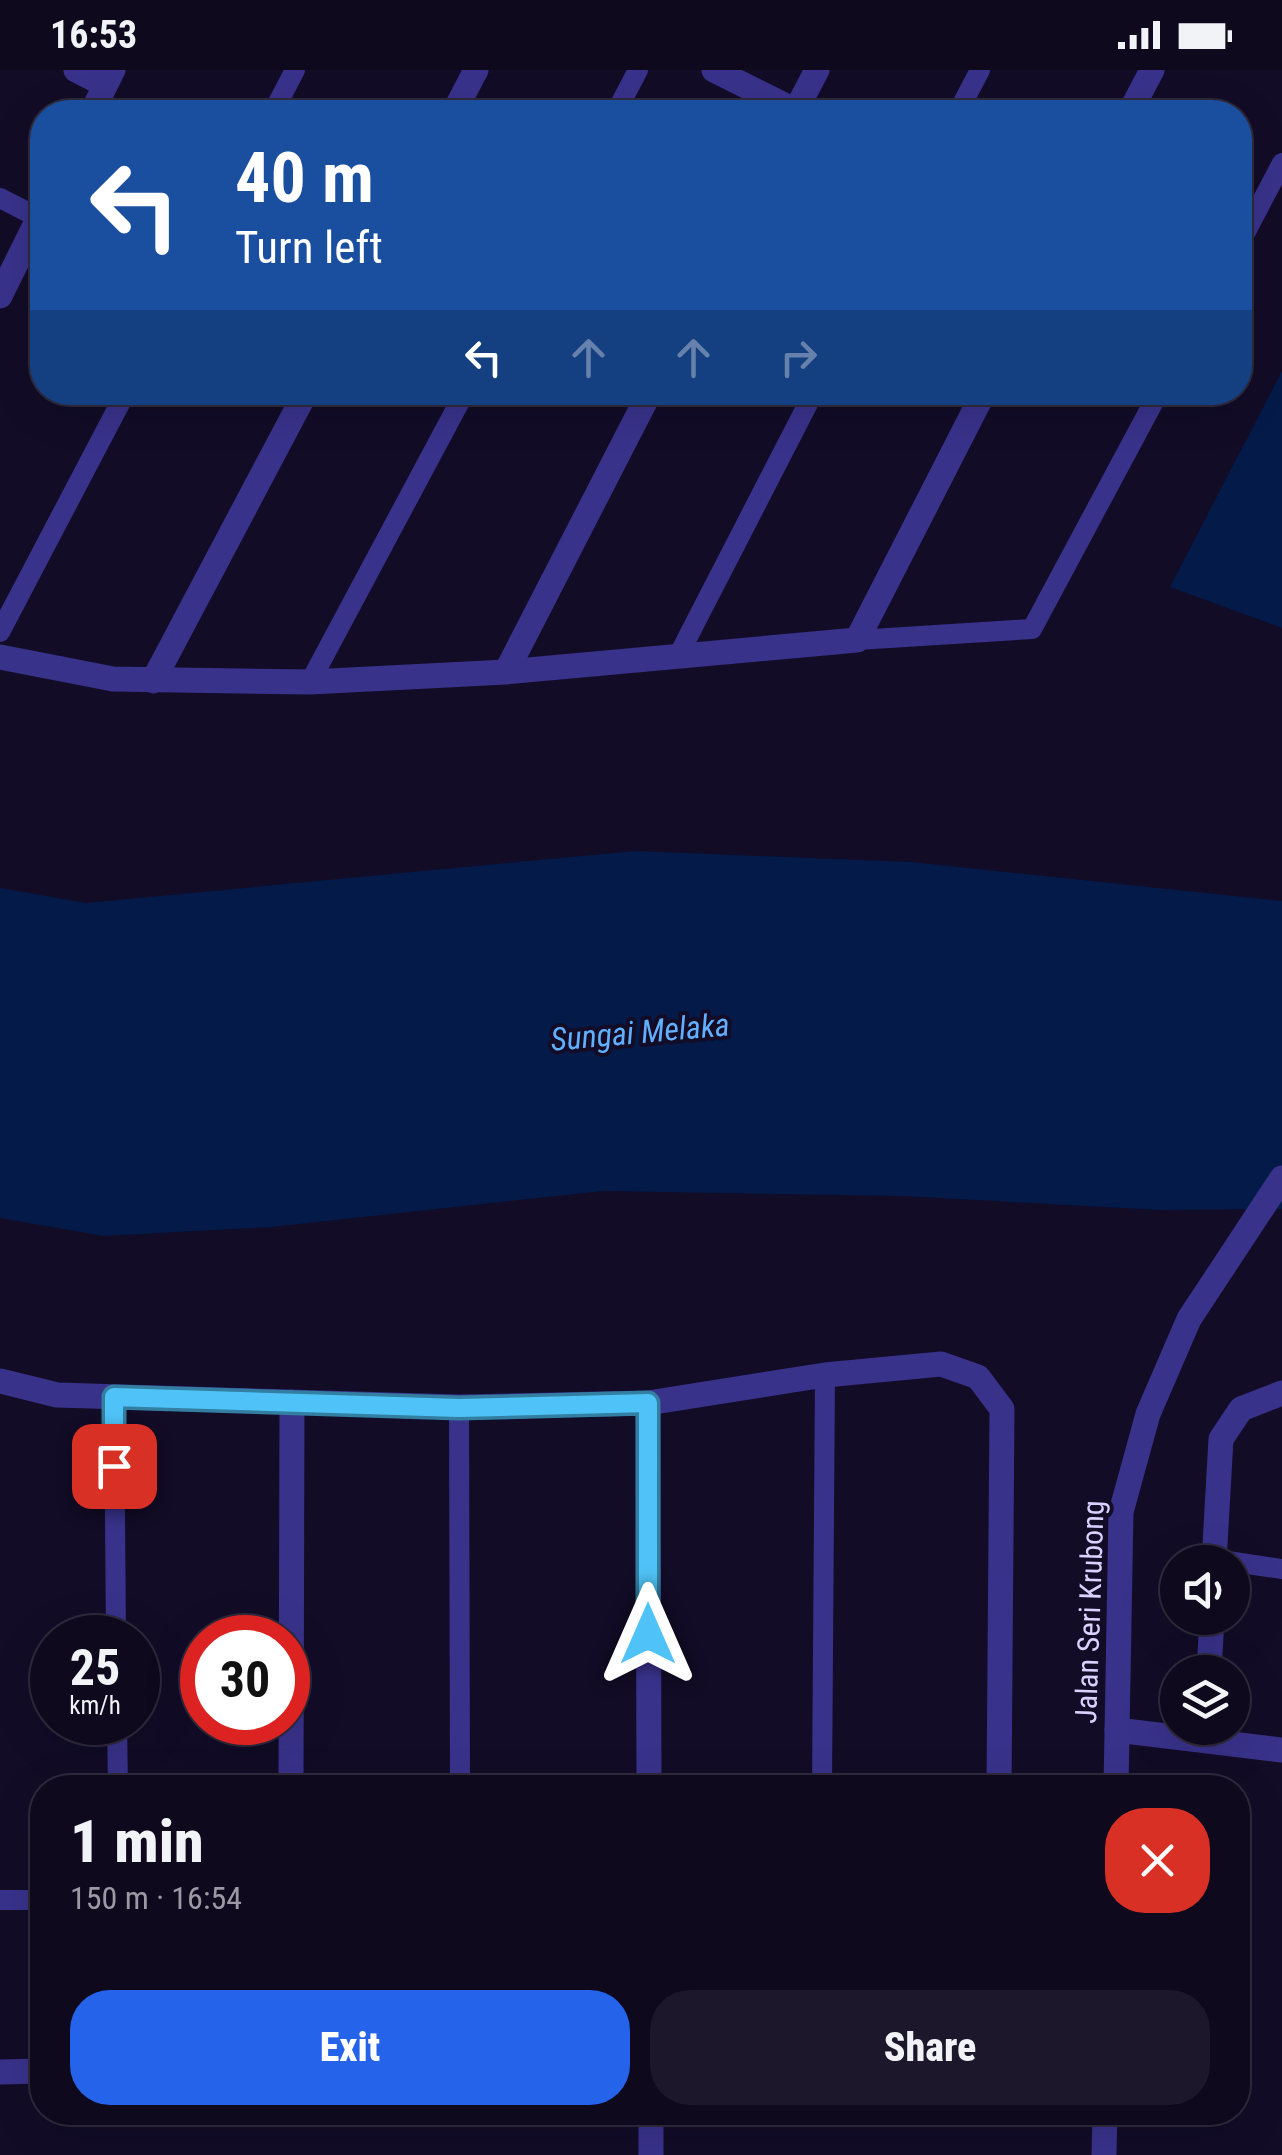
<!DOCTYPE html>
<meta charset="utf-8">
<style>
body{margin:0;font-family:"Roboto Condensed",sans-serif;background:#1c172a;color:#f1f3f6;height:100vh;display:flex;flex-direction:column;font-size:38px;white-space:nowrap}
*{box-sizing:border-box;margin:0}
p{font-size:32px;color:#9b9aa4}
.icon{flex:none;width:55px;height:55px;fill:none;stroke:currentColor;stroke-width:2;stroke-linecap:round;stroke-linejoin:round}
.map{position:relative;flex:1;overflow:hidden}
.details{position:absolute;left:30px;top:1705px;width:1220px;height:350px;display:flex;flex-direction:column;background:#0e091d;border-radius:40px;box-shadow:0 10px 40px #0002,0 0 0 2px #2e2a3b}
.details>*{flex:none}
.banner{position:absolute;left:30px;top:30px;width:1222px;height:305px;border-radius:40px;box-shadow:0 10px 40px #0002,0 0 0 2px #2e2a3b;background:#1a4fa0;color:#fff;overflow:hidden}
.tools{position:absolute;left:1160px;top:1475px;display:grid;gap:20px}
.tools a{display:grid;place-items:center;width:90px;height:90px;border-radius:50%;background:#0e091d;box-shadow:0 10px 40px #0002,0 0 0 2px #2e2a3b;font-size:50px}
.speed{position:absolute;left:30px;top:1545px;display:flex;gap:20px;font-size:50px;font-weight:700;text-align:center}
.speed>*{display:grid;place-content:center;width:130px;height:130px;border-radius:50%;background:#0e091d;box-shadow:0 10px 40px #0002,0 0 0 2px #2e2a3b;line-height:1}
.speed small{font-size:25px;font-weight:400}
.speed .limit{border:15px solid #d22;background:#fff;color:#111}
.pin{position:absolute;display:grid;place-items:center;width:85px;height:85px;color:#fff;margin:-42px;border-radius:20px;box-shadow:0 5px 15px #0006}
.me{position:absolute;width:110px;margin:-55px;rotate:0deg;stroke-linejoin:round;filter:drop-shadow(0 0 8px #0008)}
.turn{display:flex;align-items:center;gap:35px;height:210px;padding:0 40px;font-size:45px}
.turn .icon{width:130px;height:130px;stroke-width:2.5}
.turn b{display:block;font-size:70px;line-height:85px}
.lanes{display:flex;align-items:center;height:95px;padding:0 40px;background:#0003;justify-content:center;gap:50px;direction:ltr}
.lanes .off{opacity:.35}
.round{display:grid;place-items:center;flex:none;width:105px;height:105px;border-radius:40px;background:#1c172a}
.summary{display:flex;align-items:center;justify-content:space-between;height:170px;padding:0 40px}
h1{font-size:60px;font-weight:800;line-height:75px}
.cta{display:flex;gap:20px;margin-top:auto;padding:20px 40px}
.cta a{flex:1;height:115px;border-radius:40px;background:#2563eb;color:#fff;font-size:40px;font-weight:800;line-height:115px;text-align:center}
.cta a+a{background:#1c172a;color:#f1f3f6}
.status{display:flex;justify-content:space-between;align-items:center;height:70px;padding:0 50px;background:#0e091d;direction:ltr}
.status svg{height:28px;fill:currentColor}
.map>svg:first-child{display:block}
.water{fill:#041a48}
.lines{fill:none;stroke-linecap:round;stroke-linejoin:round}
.service{stroke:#39328b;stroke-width:20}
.minor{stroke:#39328b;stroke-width:25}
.tertiary{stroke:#39328b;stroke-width:25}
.route-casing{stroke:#337fa1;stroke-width:25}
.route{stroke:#4fc3f7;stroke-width:18}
.labels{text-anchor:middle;stroke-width:8;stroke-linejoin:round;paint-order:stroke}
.street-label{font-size:30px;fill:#d9d2ff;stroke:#120c27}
.water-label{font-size:32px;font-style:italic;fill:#60b0ff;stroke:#120c27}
</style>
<div class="status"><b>16:53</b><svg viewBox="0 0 49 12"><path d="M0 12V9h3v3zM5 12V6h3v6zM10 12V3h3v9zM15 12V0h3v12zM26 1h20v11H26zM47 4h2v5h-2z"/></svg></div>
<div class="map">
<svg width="1282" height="2085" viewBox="0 0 1282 2085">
<rect width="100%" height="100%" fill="#120c27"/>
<path class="water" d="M1282 301V558L1170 517Z
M635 781 911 792 1282 831V1139L1161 1140 901 1126 602 1121 271 1157 104 1166 0 1148V818L86 833Z"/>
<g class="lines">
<path class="service" d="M273 42 295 0
M616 42 638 0
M958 42 980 0
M0 128 39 148
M1240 173 1282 93
M0 562 126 322
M857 570 1032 559 1159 322
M677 588 814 322
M310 612 465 322
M114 1327 116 1568
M459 1337 460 1718
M1214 1489 1282 1499
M117 1652 118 1718
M822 1718 825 1305
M0 1830H42"/>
<path class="minor" d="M76 0 105 15
M714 0 796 41
M92 42 113 0
M454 42 476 0
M795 42 817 0
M1130 42 1152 0
M0 226 42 141
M0 587 113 609 310 612 506 602 857 570 984 322
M506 602 650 322
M153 611 306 322
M0 1311 57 1325 459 1337 648 1333 825 1305 941 1294 978 1307 1002 1339 999 1718
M648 1333 649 1718
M1214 1492 1221 1369 1241 1339 1282 1323
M1209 1602 1212 1548
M1117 1660 1282 1680
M291 1718 292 1332
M0 2002 42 2001
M651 2042V2085"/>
<path class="tertiary" d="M1116 1718 1121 1442 1148 1344 1189 1249 1282 1108
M1104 2085 1105 2042"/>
</g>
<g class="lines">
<defs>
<path id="route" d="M114 1396V1327L459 1338 648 1333V1564"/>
</defs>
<use href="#route" class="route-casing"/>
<use href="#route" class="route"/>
</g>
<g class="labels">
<g class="street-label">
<text transform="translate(1090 1542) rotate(-88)" y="10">Jalan Seri Krubong</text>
</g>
<g class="water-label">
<text transform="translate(640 962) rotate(-5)" y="11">Sungai Melaka</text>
</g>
</g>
</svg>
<div class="tools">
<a><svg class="icon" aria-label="sound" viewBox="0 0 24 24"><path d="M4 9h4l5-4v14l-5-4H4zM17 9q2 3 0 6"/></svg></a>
<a><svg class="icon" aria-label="layers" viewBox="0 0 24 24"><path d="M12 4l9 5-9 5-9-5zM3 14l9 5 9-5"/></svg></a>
</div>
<div class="speed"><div>25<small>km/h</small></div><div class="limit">30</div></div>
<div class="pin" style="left:114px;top:1396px;background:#d93025"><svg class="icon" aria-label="arrive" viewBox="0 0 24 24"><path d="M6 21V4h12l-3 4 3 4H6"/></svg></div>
<svg class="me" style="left:648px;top:1564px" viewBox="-20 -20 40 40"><path d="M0-17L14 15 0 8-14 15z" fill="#4fc3f7" stroke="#fff" stroke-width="4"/></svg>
<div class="banner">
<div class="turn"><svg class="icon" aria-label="left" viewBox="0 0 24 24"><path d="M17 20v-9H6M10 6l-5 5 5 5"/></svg><div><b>40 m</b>Turn left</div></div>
<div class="lanes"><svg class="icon" aria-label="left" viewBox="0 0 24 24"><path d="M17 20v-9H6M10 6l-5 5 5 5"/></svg><svg class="icon off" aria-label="ahead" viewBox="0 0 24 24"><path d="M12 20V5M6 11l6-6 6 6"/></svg><svg class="icon off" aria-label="ahead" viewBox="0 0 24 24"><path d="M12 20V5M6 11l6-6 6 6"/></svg><svg class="icon off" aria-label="right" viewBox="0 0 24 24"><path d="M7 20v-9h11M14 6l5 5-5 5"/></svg></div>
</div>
<section class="details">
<div class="summary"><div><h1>1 min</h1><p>150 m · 16:54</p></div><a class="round" style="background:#d93025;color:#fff"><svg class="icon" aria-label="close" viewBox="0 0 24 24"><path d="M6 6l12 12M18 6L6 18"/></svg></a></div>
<div class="cta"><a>Exit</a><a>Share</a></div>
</section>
</div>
